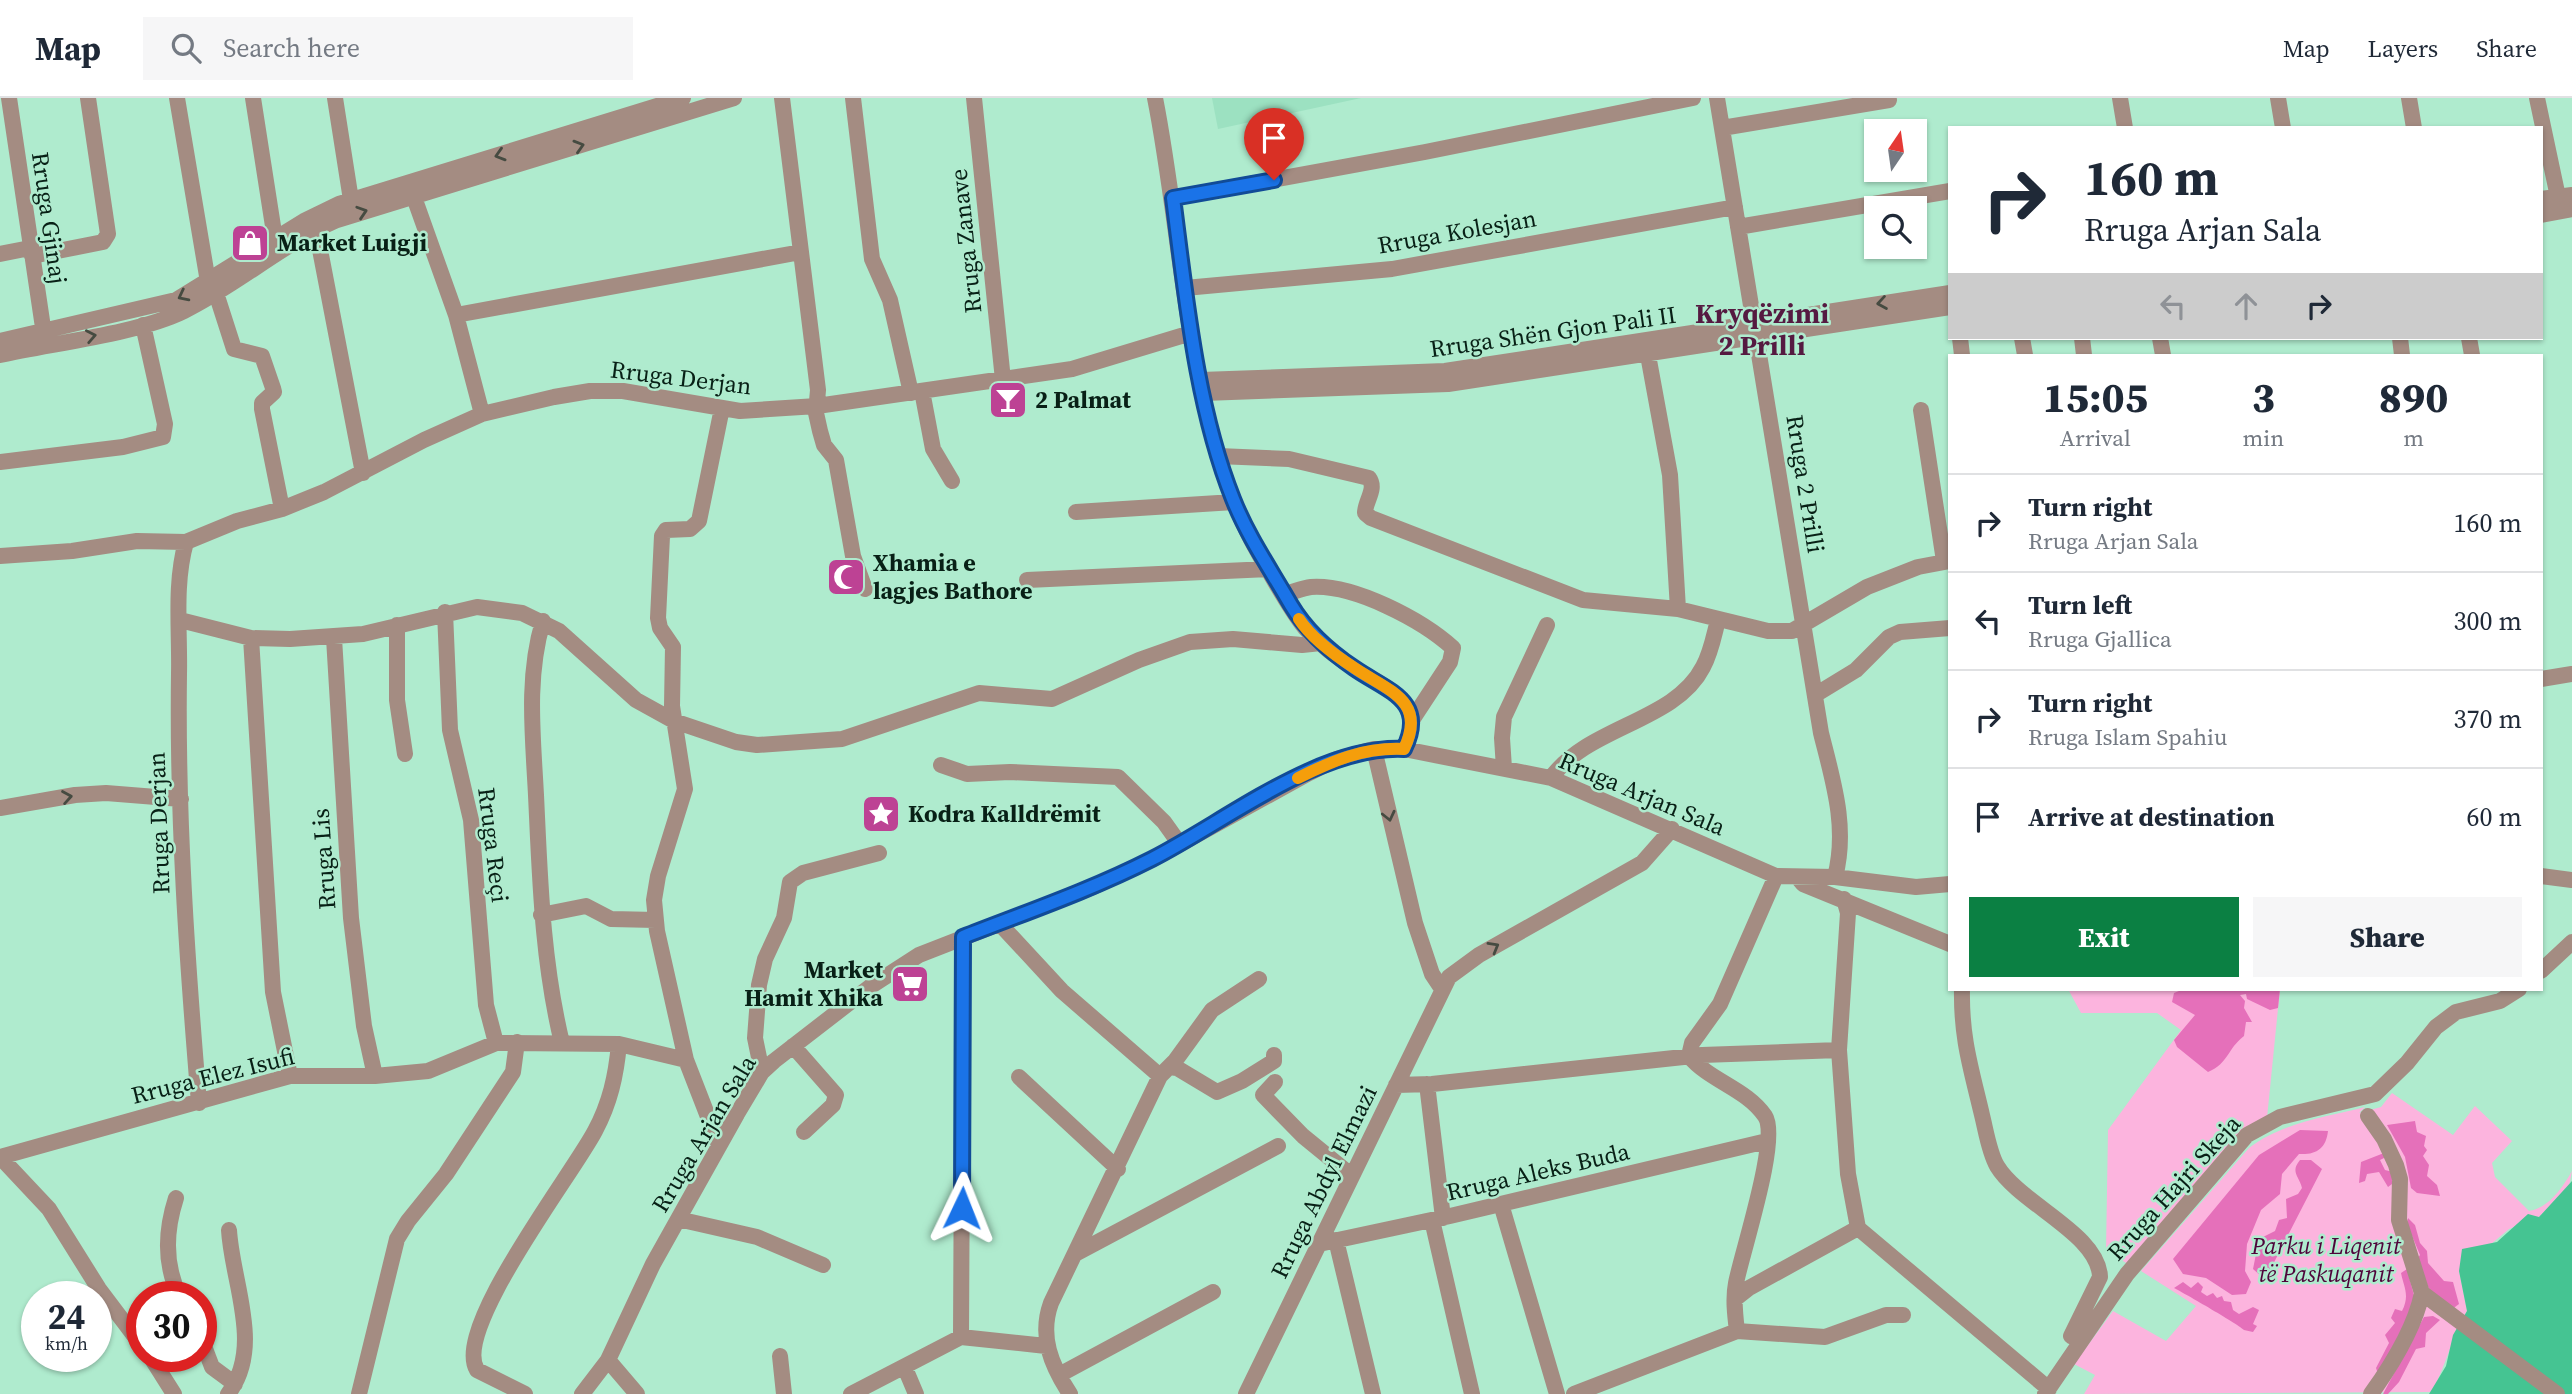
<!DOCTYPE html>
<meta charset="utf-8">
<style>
body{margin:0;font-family:"Source Serif 4",serif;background:#f6f6f7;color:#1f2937;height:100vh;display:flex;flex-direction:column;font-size:26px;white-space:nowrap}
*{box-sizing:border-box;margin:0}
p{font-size:23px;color:#747a83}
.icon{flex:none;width:38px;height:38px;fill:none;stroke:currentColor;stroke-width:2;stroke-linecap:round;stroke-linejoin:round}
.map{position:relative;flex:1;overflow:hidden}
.details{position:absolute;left:1948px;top:256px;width:595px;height:637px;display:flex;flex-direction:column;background:#fff;border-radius:0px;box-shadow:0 2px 5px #0004}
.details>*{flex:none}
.top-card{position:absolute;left:1948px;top:28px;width:595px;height:214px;border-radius:0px;box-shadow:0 2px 5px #0004;background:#fff;color:#1f2937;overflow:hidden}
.needle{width:46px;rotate:13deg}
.controls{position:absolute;left:1864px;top:21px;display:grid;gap:14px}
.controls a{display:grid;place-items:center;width:63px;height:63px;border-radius:0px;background:#fff;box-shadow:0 2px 5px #0004;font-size:35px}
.speed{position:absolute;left:21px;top:1183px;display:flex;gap:14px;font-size:35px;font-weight:700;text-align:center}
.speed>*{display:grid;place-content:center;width:91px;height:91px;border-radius:50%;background:#fff;box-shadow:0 2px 5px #0004;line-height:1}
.speed small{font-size:18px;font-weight:400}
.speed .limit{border:10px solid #d22;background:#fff;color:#111}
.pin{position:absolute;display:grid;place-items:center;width:60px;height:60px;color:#fff;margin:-72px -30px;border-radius:50% 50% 50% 0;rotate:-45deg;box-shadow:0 0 7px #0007}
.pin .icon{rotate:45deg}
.me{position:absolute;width:77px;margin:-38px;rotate:2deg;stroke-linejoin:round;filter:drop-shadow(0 0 5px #0008)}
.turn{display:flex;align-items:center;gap:24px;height:147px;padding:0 21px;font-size:32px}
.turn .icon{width:91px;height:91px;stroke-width:2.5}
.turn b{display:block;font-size:49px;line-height:60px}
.lanes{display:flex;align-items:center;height:66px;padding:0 21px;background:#0003;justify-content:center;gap:35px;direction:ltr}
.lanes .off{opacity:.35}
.eta{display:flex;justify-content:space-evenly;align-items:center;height:119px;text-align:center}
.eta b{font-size:42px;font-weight:800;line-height:49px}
.primary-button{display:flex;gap:14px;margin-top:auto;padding:14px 21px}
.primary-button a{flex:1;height:80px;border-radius:0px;background:#0b8043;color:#fff;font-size:28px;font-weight:800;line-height:80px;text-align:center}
.primary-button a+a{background:#f6f6f7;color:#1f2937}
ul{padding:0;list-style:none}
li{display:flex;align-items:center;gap:21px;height:98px;padding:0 21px;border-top:2px solid #e0e1e3}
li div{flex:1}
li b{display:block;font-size:26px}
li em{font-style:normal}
header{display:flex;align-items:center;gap:42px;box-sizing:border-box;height:98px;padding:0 35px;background:#fff;border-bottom:2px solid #e0e1e3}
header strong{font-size:33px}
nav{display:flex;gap:38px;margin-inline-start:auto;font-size:24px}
.search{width:490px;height:63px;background:#f6f6f7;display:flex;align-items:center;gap:18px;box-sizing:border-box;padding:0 24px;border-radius:0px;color:#747a83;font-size:26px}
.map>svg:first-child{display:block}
.built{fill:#9ce1c1}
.green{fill:#fcb4de}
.forest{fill:#e570ba}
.water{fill:#45c492}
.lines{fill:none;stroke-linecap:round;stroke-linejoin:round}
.minor{stroke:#a48c82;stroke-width:16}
.oneway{stroke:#464b41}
.route-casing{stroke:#114b97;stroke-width:18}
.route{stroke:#1a73e8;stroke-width:12}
.slow{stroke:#f59e0b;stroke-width:12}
.labels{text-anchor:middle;stroke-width:5;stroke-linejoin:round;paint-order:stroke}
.street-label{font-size:24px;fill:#082016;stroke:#afebce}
.poi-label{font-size:24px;font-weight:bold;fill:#082016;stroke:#afebce;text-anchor:start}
.park-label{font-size:24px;font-style:italic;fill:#4f043a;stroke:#afebce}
.quarter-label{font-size:28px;font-weight:bold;fill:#551a41;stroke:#afebce}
</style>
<header>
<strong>Map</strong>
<div class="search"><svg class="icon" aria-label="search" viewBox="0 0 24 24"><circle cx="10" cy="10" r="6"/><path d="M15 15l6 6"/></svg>Search here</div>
<nav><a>Map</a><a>Layers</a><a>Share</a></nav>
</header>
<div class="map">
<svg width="2572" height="1296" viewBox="0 0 2572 1296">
<rect width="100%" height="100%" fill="#afebce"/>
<path class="built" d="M1212 0H1361L1218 31Z"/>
<path class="green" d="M2068 891H2280L2267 1020 2128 1166 2106 1153 2108 1032 2181 932 2157 915H2081Z
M2392 995 2453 1037 2475 1008 2512 1043 2492 1065 2495 1079 2529 1113C2549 1110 2562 1090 2572 1073L2569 1088 2539 1119 2509 1131 2459 1173 2467 1213C2452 1239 2446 1267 2432 1294L2084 1296 2095 1277 2074 1266 2113 1213 2166 1243 2196 1208 2141 1173 2249 1050C2281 1025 2326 1019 2365 1009L2359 1015 2381 1009Z"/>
<path class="forest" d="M2184 891H2280L2278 910 2270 912 2247 901 2246 896 2240 897 2245 903 2244 910 2252 924H2246L2244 938C2227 951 2229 965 2208 974L2177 949 2174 942 2195 917 2172 904 2174 895Z
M2415 1023 2417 1034 2426 1038 2424 1048 2427 1052 2423 1058 2429 1067 2427 1078 2437 1087 2440 1098 2417 1095 2411 1090 2405 1059 2387 1027Z
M2300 1032 2328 1033C2326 1051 2316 1057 2299 1056L2282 1076 2280 1096 2261 1112 2247 1146 2245 1173 2251 1184 2246 1196 2232 1197 2206 1180 2183 1176 2173 1161 2259 1057Z
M2384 1055V1060L2380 1062 2385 1072 2393 1074 2392 1086 2388 1089 2379 1074 2367 1076 2365 1083 2359 1085 2361 1064Z
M2300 1062H2311L2322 1071 2267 1178 2262 1179 2253 1171 2259 1141 2275 1133 2279 1122 2287 1120 2286 1101 2298 1096 2302 1090C2299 1078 2290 1074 2300 1062Z
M2408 1120 2415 1127 2420 1145 2427 1153 2428 1165 2444 1183 2453 1184 2459 1206 2451 1212 2431 1196 2417 1161 2420 1157 2407 1126Z
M2407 1171 2416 1205 2378 1276 2376 1270 2389 1245 2385 1237 2395 1225 2391 1220 2395 1211 2402 1213C2410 1197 2404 1190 2401 1175Z
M2183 1184 2191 1190 2198 1184 2203 1189 2201 1194 2207 1198 2213 1195 2217 1200 2222 1198 2224 1203 2231 1204 2233 1212 2239 1216 2253 1209 2259 1212 2253 1226 2257 1228 2253 1234 2244 1232C2241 1228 2184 1195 2174 1190Z
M2433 1218 2440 1222 2426 1235 2425 1249 2416 1251 2399 1284 2388 1296H2383L2424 1219Z"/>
<path class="water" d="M2572 1083V1296H2429L2446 1268 2453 1237 2467 1213 2459 1173 2462 1151 2497 1144 2528 1116 2539 1119Z"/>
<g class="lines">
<path class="minor" d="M9 0 45 243
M177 0 208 184
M253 0 275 141
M335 0 351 102
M782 0 818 292 816 315 820 333 824 347 836 362 853 458 865 491
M853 0 872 161 890 202 911 295
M974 0 1003 282
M1155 0C1184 145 1186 330 1260 458 1274 481 1288 509 1305 530 1319 546 1340 562 1359 573 1393 593 1426 606 1404 651
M1717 0 1821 635C1833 683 1848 729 1835 779
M2120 0 2125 30
M2278 0 2283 30
M2409 0 2414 30
M2537 0 2558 99
M1722 30 1889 2
M410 88 456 217 482 316
M1173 100 1425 54 1693 0
M2541 101 2572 97
M2541 117 2572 111
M1738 129 1950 93
M316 131 363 375
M0 156 30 150
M32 158 103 144 108 136 88 0
M1185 190 1392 171 1735 109
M216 195 234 251 262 258 273 290 274 294 262 305V311L282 411
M456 217 801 154
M1960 240 1962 257
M2022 240 2025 257
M2082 240 2084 257
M2160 240 2163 257
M2400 240 2402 257
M2469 240 2472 257
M0 243 176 202 304 123 339 106 683 0
M0 257C53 245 137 236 184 213 237 187 282 146 337 122L734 0
M1648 257 1670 377 1678 511
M1201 282 1445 273 1950 195
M922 293 933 351 952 383
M1204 295 1448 286 1950 209
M1921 312 1944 463
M1218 358 1289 361 1369 380C1377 391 1365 403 1365 415L1371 420 1583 502 1678 511 1768 533H1792L1867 489 1918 469 1950 463
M0 364 123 349 163 339 165 326 143 227
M1076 414 1234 404
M186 444C174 486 180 533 179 576 177 719 187 862 199 1005
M0 458 72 453 137 443 186 444 237 423 282 411 324 394 424 342 482 316 554 299 590 293H623L740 313 817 308 1072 271 1191 235
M1027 482 1269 471
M1285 496C1293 494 1303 490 1311 489 1354 486 1422 522 1453 550L1450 564 1412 622
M445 514 450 632 471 722 486 907 496 945
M180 522 251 540 290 541 363 536 477 509 522 515 559 533 636 602 674 623 736 644 757 647 842 641 979 595 1052 601 1139 562 1190 544 1233 541 1302 547 1321 545
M543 523C526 580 533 638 536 697 540 781 542 862 562 945
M397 527V602L405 656
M251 540 273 894 290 978
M334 540 351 820 364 928 375 978
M2541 581 2572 576
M1815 597 1856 572 1889 539 1900 534 1950 530
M1374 651 1415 825 1432 876 1442 891
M941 667 967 676 1010 674 1118 679 1164 724 1179 745
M1504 670 1502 640 1504 619 1547 527
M1551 680C1588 628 1675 624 1703 569 1711 555 1714 537 1718 522
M0 710 75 697 106 695 181 701
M2541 778 2572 782
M1798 780 1803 786 1950 846
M1844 801 1848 815 1839 952 1848 1076 1858 1130 2049 1291
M541 817 586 808 611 821 656 822
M999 825 1062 893 1160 978
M2541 873 2572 844
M1962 891C1961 940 1971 970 1982 1017 1986 1033 1989 1054 1997 1068 2020 1106 2099 1136 2100 1179L2071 1238
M793 948 836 997 833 1007 804 1034
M1169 969 1177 970 1217 994 1242 983 1274 963V957
M762 974 755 940 759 887 765 861 784 820 790 784 803 775 879 755
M1019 979 1118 1071
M1275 984 1263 997 1303 1038 1352 1078
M1427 986 1443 1120
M1396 987 1432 986 1702 957 1839 952
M2368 1018 2384 1041 2396 1067 2400 1081 2399 1122 2422 1195 2557 1296
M719 1047 686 962 657 833 654 802 658 778 685 691 672 608 673 549 660 530 658 520 662 438 666 432 690 431 699 423 722 310
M0 1059 290 978H375L428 973 496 945 619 946 686 962
M1 1060 49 1111 99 1191 142 1248
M176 1100C165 1134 164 1167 180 1199
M1501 1106 1557 1296
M678 1121 757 1139 823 1167
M1432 1122 1472 1296
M1336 1142 1373 1296
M1319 1146 1450 1118 1767 1043
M1077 1155 1278 1048
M1735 1201 1749 1190 1858 1130
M1737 1233C1735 1217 1733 1200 1736 1185 1742 1154 1780 1040 1765 1018 1747 991 1710 983 1689 958L1692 945 1720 906 1776 778
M961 1239 963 839
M201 1240 212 1269 235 1286
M150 1258 174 1296
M780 1258 784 1296
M608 1262 637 1296
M905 1270 916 1296
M1059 1277 1213 1194
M228 1296C264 1249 232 1185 229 1132
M359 1296 397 1141 408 1123 446 1076 513 974 517 944
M525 1296 477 1272C452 1231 572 1077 595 1033 610 1005 616 978 619 946
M582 1296 608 1262 653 1166 737 1016 762 974 774 963 871 888 919 857 1093 789 1153 761 1309 675 1337 661 1374 651H1404L1551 680 1776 778 1835 779 1916 789 1950 786
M851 1296 961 1239 1046 1248
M1070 1296C1051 1267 1039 1238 1051 1205L1160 978 1175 963 1212 912 1259 881
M1246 1296 1449 879 1479 857 1642 765 1672 731
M1574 1296 1737 1233 1825 1239 1886 1217H1903
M2045 1296 2127 1176 2247 1037 2280 1019 2375 996 2407 965 2436 929 2456 914 2500 903 2519 891
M2371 1296C2391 1268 2415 1229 2422 1195"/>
</g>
<defs><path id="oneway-chevron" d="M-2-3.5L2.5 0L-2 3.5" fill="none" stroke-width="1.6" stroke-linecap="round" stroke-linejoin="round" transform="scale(1.75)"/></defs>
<g class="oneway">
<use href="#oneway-chevron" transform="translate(579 48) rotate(-17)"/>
<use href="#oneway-chevron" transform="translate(500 57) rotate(163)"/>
<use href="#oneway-chevron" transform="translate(362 114) rotate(-18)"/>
<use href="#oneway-chevron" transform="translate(183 198) rotate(153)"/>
<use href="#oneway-chevron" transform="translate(1882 205) rotate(171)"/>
<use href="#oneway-chevron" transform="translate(91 238) rotate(-11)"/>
<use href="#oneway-chevron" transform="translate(67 699) rotate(-10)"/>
<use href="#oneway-chevron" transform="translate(1389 718) rotate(77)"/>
<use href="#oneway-chevron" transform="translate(1494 849) rotate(-30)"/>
</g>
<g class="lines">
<defs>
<path id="route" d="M962 1110 963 839C1027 814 1091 792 1152 761 1225 724 1319 647 1404 651 1428 602 1387 593 1354 570 1329 553 1307 534 1291 507 1271 472 1248 439 1233 401 1196 308 1186 199 1173 100L1274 82"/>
</defs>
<use href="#route" class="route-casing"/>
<use href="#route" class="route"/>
<path class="slow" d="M1298 680C1332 663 1364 649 1404 651 1427 603 1389 593 1356 571 1336 558 1312 541 1299 521"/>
</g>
<defs>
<symbol id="shop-square" viewBox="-11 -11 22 22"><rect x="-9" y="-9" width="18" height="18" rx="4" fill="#bd4294" stroke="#afebce"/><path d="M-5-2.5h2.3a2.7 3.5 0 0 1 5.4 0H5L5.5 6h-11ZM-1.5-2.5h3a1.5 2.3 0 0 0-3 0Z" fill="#fff"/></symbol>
<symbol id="bar-square" viewBox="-11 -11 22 22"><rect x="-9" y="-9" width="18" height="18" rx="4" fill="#bd4294" stroke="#afebce"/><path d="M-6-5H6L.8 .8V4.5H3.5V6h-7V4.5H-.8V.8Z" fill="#fff"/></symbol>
<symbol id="mosque-square" viewBox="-11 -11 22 22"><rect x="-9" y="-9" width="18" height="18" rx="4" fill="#bd4294" stroke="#afebce"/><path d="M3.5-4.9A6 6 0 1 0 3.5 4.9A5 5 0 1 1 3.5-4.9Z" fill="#fff"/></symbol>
<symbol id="sight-square" viewBox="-11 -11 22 22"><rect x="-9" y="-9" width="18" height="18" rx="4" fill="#bd4294" stroke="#afebce"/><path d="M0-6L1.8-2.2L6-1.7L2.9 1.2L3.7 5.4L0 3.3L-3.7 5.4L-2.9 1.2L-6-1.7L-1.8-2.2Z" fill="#fff"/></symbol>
<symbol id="supermarket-square" viewBox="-11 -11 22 22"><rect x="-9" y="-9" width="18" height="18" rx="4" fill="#bd4294" stroke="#afebce"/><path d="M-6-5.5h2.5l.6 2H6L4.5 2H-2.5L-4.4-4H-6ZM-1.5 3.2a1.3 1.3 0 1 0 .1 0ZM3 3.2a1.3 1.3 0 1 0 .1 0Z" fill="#fff"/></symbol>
</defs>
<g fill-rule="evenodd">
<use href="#shop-square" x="228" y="123" width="44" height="44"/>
<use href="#bar-square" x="986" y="280" width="44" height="44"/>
<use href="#mosque-square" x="824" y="457" width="44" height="44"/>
<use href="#sight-square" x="859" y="694" width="44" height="44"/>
<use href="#supermarket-square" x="888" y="864" width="44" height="44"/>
</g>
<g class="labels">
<g class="street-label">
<text transform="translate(49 120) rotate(82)" y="8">Rruga Gjinaj</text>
<text transform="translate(1457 134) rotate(-10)" y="8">Rruga Kolesjan</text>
<text transform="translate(966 143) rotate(-96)" y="8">Rruga Zanave</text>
<text transform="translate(1553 234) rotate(-8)" y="8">Rruga Shën Gjon Pali II</text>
<text transform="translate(681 280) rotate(7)" y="8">Rruga Derjan</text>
<text transform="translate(1805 386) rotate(81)" y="8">Rruga 2 Prilli</text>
<text transform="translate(1642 696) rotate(23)" y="8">Rruga Arjan Sala</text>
<text transform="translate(159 725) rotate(-92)" y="8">Rruga Derjan</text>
<text transform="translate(493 747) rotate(83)" y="8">Rruga Reçi</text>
<text transform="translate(324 761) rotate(-94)" y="8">Rruga Lis</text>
<text transform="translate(213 978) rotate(-14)" y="8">Rruga Elez Isufi</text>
<text transform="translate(704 1036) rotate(-59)" y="8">Rruga Arjan Sala</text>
<text transform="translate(1538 1074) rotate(-13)" y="8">Rruga Aleks Buda</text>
<text transform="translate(1324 1084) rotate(-64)" y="8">Rruga Abdyl Elmazi</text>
<text transform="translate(2174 1090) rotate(-48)" y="8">Rruga Hajri Skeja</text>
</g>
<g class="poi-label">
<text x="277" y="153">Market Luigji</text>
<text x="1035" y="310">2 Palmat</text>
<text x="873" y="473">Xhamia e<tspan x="873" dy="28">lagjes Bathore</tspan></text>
<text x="908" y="724">Kodra Kalldrëmit</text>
<text x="883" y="880" text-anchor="end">Market<tspan x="883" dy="28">Hamit Xhika</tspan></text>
</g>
<g class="park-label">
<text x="2326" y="1156">Parku i Liqenit<tspan x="2326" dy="28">të Paskuqanit</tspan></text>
</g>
<g class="quarter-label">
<text x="1762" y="225">Kryqëzimi<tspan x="1762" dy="32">2 Prilli</tspan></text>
</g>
</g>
</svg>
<div class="controls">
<a><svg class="needle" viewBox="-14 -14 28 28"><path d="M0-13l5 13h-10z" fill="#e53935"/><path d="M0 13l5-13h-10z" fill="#747a83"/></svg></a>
<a><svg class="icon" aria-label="search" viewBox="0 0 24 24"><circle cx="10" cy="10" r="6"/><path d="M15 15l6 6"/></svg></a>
</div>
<div class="speed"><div>24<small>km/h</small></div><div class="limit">30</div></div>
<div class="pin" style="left:1274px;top:82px;background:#d93025"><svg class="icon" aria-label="arrive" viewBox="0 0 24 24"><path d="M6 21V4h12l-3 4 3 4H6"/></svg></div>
<svg class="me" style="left:962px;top:1110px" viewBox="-20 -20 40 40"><path d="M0-17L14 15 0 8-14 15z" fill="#1a73e8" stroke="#fff" stroke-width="4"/></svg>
<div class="top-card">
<div class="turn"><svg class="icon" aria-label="right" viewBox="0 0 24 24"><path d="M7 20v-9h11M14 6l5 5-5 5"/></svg><div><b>160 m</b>Rruga Arjan Sala</div></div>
<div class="lanes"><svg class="icon off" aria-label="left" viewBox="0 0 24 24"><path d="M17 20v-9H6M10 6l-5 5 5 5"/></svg><svg class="icon off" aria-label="ahead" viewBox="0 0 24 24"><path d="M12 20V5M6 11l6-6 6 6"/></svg><svg class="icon" aria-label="right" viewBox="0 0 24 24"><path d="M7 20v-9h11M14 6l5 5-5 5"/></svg></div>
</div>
<section class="details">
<div class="eta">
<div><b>15:05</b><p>Arrival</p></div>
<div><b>3</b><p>min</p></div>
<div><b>890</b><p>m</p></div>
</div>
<ul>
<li><svg class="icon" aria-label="right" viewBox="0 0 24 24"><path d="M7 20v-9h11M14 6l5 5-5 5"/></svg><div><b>Turn right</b><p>Rruga Arjan Sala</p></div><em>160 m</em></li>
<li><svg class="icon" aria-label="left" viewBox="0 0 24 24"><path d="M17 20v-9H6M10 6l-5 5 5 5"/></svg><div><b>Turn left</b><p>Rruga Gjallica</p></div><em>300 m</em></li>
<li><svg class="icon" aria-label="right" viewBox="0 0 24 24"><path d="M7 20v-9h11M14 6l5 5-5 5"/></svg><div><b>Turn right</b><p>Rruga Islam Spahiu</p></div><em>370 m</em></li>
<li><svg class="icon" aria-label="arrive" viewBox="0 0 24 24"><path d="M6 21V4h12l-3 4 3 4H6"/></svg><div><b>Arrive at destination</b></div><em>60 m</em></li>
</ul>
<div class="primary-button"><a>Exit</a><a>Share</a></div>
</section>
</div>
